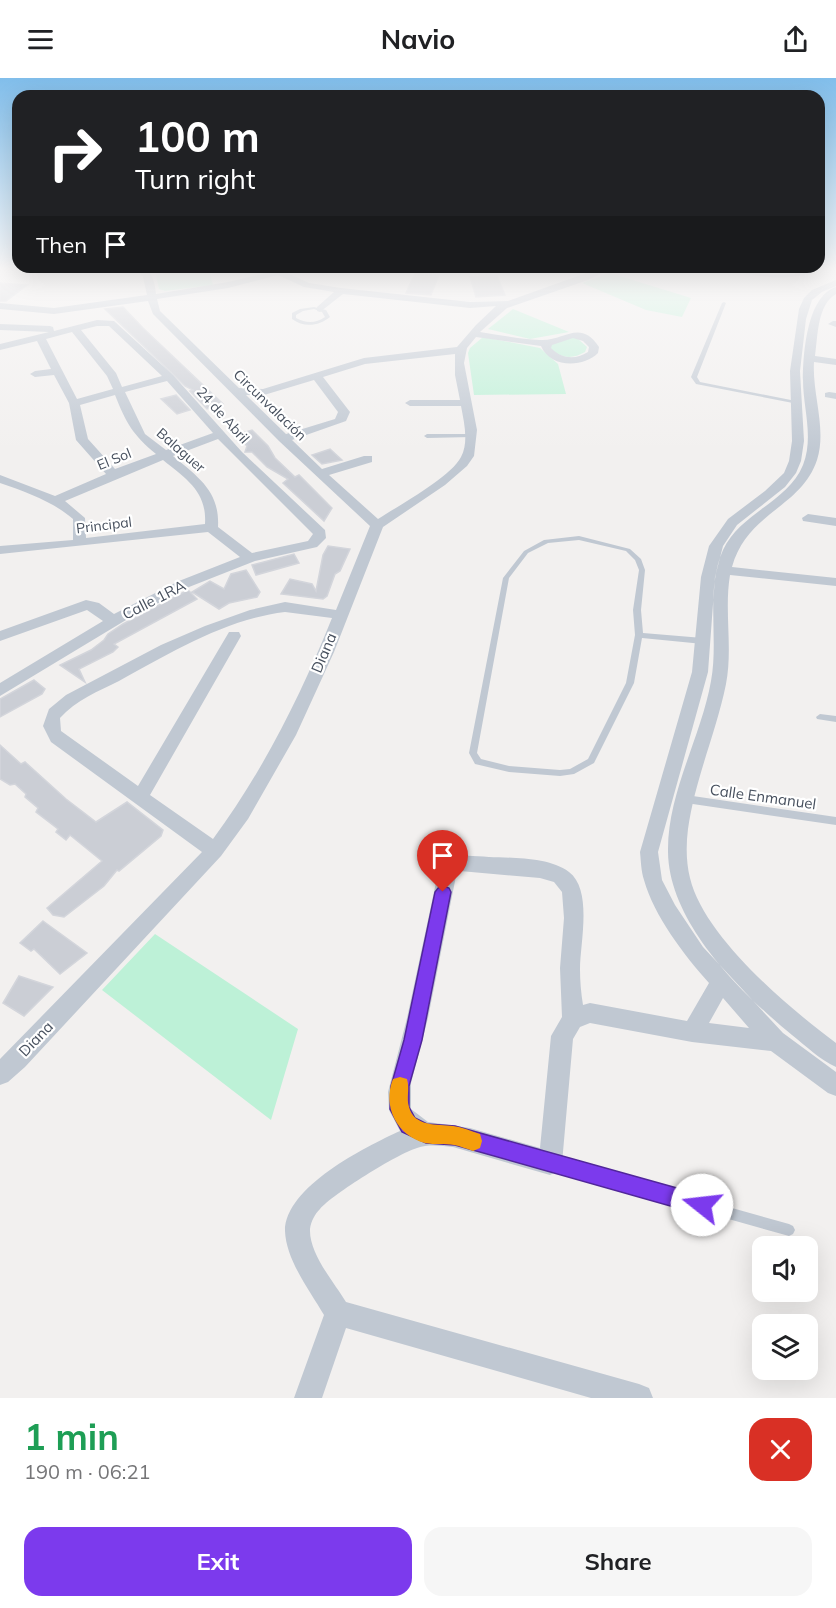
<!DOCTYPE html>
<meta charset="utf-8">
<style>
body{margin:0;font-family:Mulish,sans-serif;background:#f6f6f6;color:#202124;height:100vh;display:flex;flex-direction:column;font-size:22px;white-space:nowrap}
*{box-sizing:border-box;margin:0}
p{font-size:20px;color:#757577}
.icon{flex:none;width:33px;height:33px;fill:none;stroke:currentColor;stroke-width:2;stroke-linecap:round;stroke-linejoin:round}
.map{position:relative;height:1320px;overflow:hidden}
.side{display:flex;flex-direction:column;background:#fff;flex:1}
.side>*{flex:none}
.top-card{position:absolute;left:12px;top:12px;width:813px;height:183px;border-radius:18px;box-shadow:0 6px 24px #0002;background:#202124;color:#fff;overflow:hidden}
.buttons{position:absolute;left:752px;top:1158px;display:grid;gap:12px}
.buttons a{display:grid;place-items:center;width:66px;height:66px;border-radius:12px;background:#fff;box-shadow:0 6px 24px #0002;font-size:30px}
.pin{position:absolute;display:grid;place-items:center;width:51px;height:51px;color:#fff;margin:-62px -26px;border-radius:50% 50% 50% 0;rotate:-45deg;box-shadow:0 0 6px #0007}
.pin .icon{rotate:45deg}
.me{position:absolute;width:66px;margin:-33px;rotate:286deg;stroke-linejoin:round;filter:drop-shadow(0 0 4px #0008)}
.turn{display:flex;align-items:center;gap:21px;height:126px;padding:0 24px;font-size:27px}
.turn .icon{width:78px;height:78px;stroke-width:2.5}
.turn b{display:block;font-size:42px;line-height:51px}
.then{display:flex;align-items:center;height:57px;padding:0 24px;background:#0003;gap:12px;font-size:22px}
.round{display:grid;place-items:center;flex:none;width:63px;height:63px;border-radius:18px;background:#f6f6f6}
.summary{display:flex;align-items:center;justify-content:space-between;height:102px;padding:0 24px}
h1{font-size:36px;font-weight:700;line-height:45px;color:#1e9e55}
.cta{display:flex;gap:12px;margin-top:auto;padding:12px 24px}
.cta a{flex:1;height:69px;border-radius:18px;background:#7c3aed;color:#fff;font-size:24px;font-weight:700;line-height:69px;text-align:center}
.cta a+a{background:#f6f6f6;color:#202124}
header{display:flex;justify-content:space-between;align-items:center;height:78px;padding:0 24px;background:#fff;font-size:27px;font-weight:700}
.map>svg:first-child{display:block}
.green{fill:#bdf1d7}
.building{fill:#cbced5;stroke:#d3d5db;stroke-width:1.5}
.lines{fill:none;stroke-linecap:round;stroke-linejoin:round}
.service{fill:#c0c8d2;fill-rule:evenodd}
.minor{fill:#c0c8d2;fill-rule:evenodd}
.route{fill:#7c3aed;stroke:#51269a;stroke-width:1.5}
.slow{fill:#f59e0b}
.labels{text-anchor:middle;stroke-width:4.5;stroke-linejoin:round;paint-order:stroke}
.far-street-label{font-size:14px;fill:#47505e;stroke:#fff}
.street-label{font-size:15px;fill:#47505e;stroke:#fff}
</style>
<header><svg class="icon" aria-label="menu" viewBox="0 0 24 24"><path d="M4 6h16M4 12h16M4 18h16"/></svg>Navio<svg class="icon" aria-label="share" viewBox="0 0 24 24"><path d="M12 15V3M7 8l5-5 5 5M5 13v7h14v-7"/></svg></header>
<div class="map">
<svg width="836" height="1320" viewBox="0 0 836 1320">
<rect width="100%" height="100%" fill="#f2f0ef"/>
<path class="green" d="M208 189 213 207 165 213 159 211 156 197Z
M610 195 691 220 682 239 646 232 582 205Z
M513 231 569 254 530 261 488 251Z
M483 259 540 270 558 286 566 316 474 317 468 275 470 270Z
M570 259 577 260 587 269 585 274C573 281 562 281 551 271V266Z
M155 856 298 951 271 1042 102 912Z"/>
<path class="building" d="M415 195 439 197 431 217 406 215Z
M497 198 505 217 476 219 470 199Z
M0 205 27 207 6 223H0Z
M123 229 143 250 223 326 207 331 190 313 193 312 185 308 105 231Z
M176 317 190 332 177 336 161 321Z
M252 352 268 368 275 380 295 399 299 397 332 430 324 443 283 405 288 401 267 389 252 374H245L247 368 236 357Z
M330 371 342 382 322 386 312 377Z
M328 468 350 471 340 493 335 496 327 518 323 521 281 516 290 501 312 506 316 513 323 477Z
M294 476 299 485 256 497 252 487Z
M246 492 260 514 257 519 229 525 219 531 192 514 210 503 224 511 231 496Z
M188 512 197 521 114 566 118 569 113 574 79 591 85 604 60 587 91 572 104 562 108 556 123 546Z
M34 602 45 611 42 616 0 639V621Z
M0 667 21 686 25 684 66 721 96 744 127 724 163 752 161 758 119 793 117 792 104 808 64 839 53 837 47 830 102 783 70 757 66 762 56 754 58 751 36 734 38 730 25 719 26 716 15 706 10 707 0 701Z
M43 843 87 875 60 896 34 871 31 873 20 865Z
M19 898 53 909 24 938 3 925Z"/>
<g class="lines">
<path class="service" d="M741 189H745V192C764 198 782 198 801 195L805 189H809L805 197C783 201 763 200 741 194Z
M724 224 726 225 697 299 700 304 796 323 798 324V326L696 306 691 299 722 225Z
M314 229 326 232 330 239C319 248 304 250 292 241V235L300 231ZM314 231 322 234 325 239C316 245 307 246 296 240V237L303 233Z
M470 356 472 357V359L427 360 424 358 427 356Z
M579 458 630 471 641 481 645 492 641 532 643 555 703 560 707 563 703 566 642 560 634 605 594 685 574 696 560 698 509 694 475 686 469 675 503 500 524 473 544 462ZM579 462 626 473 635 482 639 492 633 532 635 557 626 605 588 681 570 691 560 692 509 688 481 681 477 675 509 500 528 475 548 465Z
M820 636 836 638V644L817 641 816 639Z
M686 717 836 739V747L686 725 683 723 682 721 683 719Z
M551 1079 789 1146 793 1148 795 1152 793 1156 789 1158 551 1091 547 1089 545 1085 547 1081Z"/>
<path class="minor" d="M136 189H145C153 197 155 205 156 216L228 204 271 194 275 190 305 189 287 195 309 205 341 210 470 224 508 223 603 189H614L588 202 507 230 480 254C500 257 520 261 540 262 563 264 580 240 599 269L598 275C583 290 550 290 541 268L476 259 467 270 464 285 477 352 474 378 467 388 445 407 383 449 334 574 296 657 248 741 221 778 25 989 8 1004 0 1007V981L202 774 51 664 43 648 49 631 66 617 161 567 205 548 250 532 285 524 336 532 370 448 279 363 153 236 148 223 54 236 0 231V225L54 230 147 217 143 199ZM278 197 304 209 334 214 317 229V233L320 234 343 216 470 230 496 228 476 247 457 269 364 280 263 311 239 310 160 233 157 221 228 210ZM573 260 583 263 589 269 588 274C575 282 562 281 551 270L552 267ZM455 276V297L460 322H410L405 325 410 328H461C464 344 469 364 461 379 451 399 398 428 378 441L329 397 372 384V378H364L322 391 292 362 346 343 350 334 323 299 365 286ZM314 302 338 334 335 341 286 356 246 317H264ZM285 534 332 540C300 619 263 693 213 761L150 717 241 558 239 554H229L138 708 61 653 60 640C76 622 99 613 119 603 170 575 226 541 285 534Z
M836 202V208L822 214 812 222 806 241 800 293 804 363 801 383 796 395 785 409 737 447 723 468 715 499 708 594 658 774 662 802 675 827 703 869 783 955 836 994V1018L828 1015 771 973 692 964 590 945 580 949 573 961 562 1085 558 1093 550 1097 453 1069C441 1068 429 1066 417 1070 397 1076 333 1116 320 1131 315 1136 311 1143 310 1151 309 1176 334 1204 346 1224L639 1306 649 1310 653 1320H591L346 1250 322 1320H294L324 1237C310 1213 286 1182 285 1153 285 1109 365 1069 400 1053L389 1032 388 1014 407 940 438 795C448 773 468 778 489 779 513 780 549 779 569 794 593 812 580 865 580 891 580 903 581 915 583 927L590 925 687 943 709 905C684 877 654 838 644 802 641 793 641 783 640 774L692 594 701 499 709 468 728 441 765 413 784 395 789 383 792 363 790 293 799 231 804 220 812 212ZM460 793 540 800 554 804 562 814 564 840 560 890 562 939 551 958 540 1070 470 1050 428 1044 411 1031V1005L428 940 456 798ZM723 920 749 950 709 945Z
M836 209V216C817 227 818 258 815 278L836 281V287L814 284C812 316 827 351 817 382 801 430 747 434 732 489L836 500V508L730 497C724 533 733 570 726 606 716 655 695 701 688 751 686 767 686 784 690 800 704 859 789 930 836 965V989C820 982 806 968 792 957 741 915 669 845 668 774 667 715 701 660 711 603 719 560 705 513 723 472 740 435 788 424 803 387 814 359 803 330 803 302 803 276 807 218 836 209Z
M97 242 114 243 173 297 242 374 325 452 326 460 317 469 255 483 189 509 126 542 0 618V605L103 543 87 532 0 563V553L86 522 99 525 114 536 179 503 240 479 208 454 0 476V468L73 462V441C52 423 26 414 0 405V397L55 418 106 396 76 362 69 325 54 297 35 299 30 296 35 293 51 291 37 263 0 272V266L49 254 0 252V246L50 248 53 249 54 253ZM97 248H109L162 298 122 309 116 295 81 252ZM72 254 107 298 113 311 77 321 46 261ZM167 303 213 355 166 372 145 356 125 314ZM115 317C126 345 133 357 156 376L115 391 88 361 80 327ZM218 361 313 456 308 463 252 475 218 449C220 413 198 399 173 378ZM163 382C186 401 207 413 205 446L86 460 85 440 65 423Z
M833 243H836V249L828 246Z
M829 314 836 315V321L825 319V315Z
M808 436 836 440V448L803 443 802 440Z"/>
</g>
<linearGradient id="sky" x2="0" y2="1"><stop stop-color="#81beeb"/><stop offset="0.51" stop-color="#f9f8f8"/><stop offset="1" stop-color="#f9f8f8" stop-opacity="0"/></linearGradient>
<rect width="836" height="374" fill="url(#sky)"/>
<path class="route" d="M443 808 449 810 451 814 422 962 409 1008V1029L415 1040 427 1046 455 1048 702 1117 709 1120 712 1127 709 1135 702 1137 455 1067 426 1065 402 1054 390 1031 391 1008 404 962 435 814 438 810Z"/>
<path class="slow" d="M400 999 407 1001C410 1011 406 1020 409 1029 414 1049 437 1046 453 1048 462 1049 471 1053 480 1056L482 1063 480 1070 473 1073C467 1071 460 1068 454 1067 445 1065 435 1067 425 1065 397 1058 382 1028 393 1001Z"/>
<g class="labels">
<g class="far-street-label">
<text transform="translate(270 327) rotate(44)" y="5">Circunvalación</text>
<text transform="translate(223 337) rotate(48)" y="5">24 de Abril</text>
<text transform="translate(181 372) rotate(41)" y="5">Balaguer</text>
<text transform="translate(114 381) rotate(-22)" y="5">El Sol</text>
<text transform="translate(104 447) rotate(-7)" y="5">Principal</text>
</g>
<g class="street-label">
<text transform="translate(154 522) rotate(-27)" y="5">Calle 1RA</text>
<text transform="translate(324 575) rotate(-67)" y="5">Diana</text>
<text transform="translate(763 719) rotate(8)" y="5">Calle Enmanuel</text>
<text transform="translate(36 961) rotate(-46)" y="5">Diana</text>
</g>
</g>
</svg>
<div class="buttons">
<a><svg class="icon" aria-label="sound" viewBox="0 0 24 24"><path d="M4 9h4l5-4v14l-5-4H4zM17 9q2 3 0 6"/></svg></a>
<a><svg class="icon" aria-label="layers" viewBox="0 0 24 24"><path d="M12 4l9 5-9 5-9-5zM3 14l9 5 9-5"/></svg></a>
</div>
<div class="pin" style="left:443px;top:814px;background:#d93025"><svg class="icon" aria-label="arrive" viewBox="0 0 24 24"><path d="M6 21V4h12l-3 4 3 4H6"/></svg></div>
<svg class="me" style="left:702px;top:1127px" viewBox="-20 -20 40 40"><circle r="19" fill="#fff"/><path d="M0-13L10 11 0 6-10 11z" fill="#7c3aed"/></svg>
<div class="top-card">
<div class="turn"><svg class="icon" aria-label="right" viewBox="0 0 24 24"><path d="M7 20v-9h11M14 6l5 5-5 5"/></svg><div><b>100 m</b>Turn right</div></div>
<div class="then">Then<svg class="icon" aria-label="arrive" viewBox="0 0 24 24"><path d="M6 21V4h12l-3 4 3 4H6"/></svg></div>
</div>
</div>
<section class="side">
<div class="summary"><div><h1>1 min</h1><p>190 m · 06:21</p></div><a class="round" style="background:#d93025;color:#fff"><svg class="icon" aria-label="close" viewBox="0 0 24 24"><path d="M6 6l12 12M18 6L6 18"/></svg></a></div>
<div class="cta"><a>Exit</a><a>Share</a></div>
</section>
